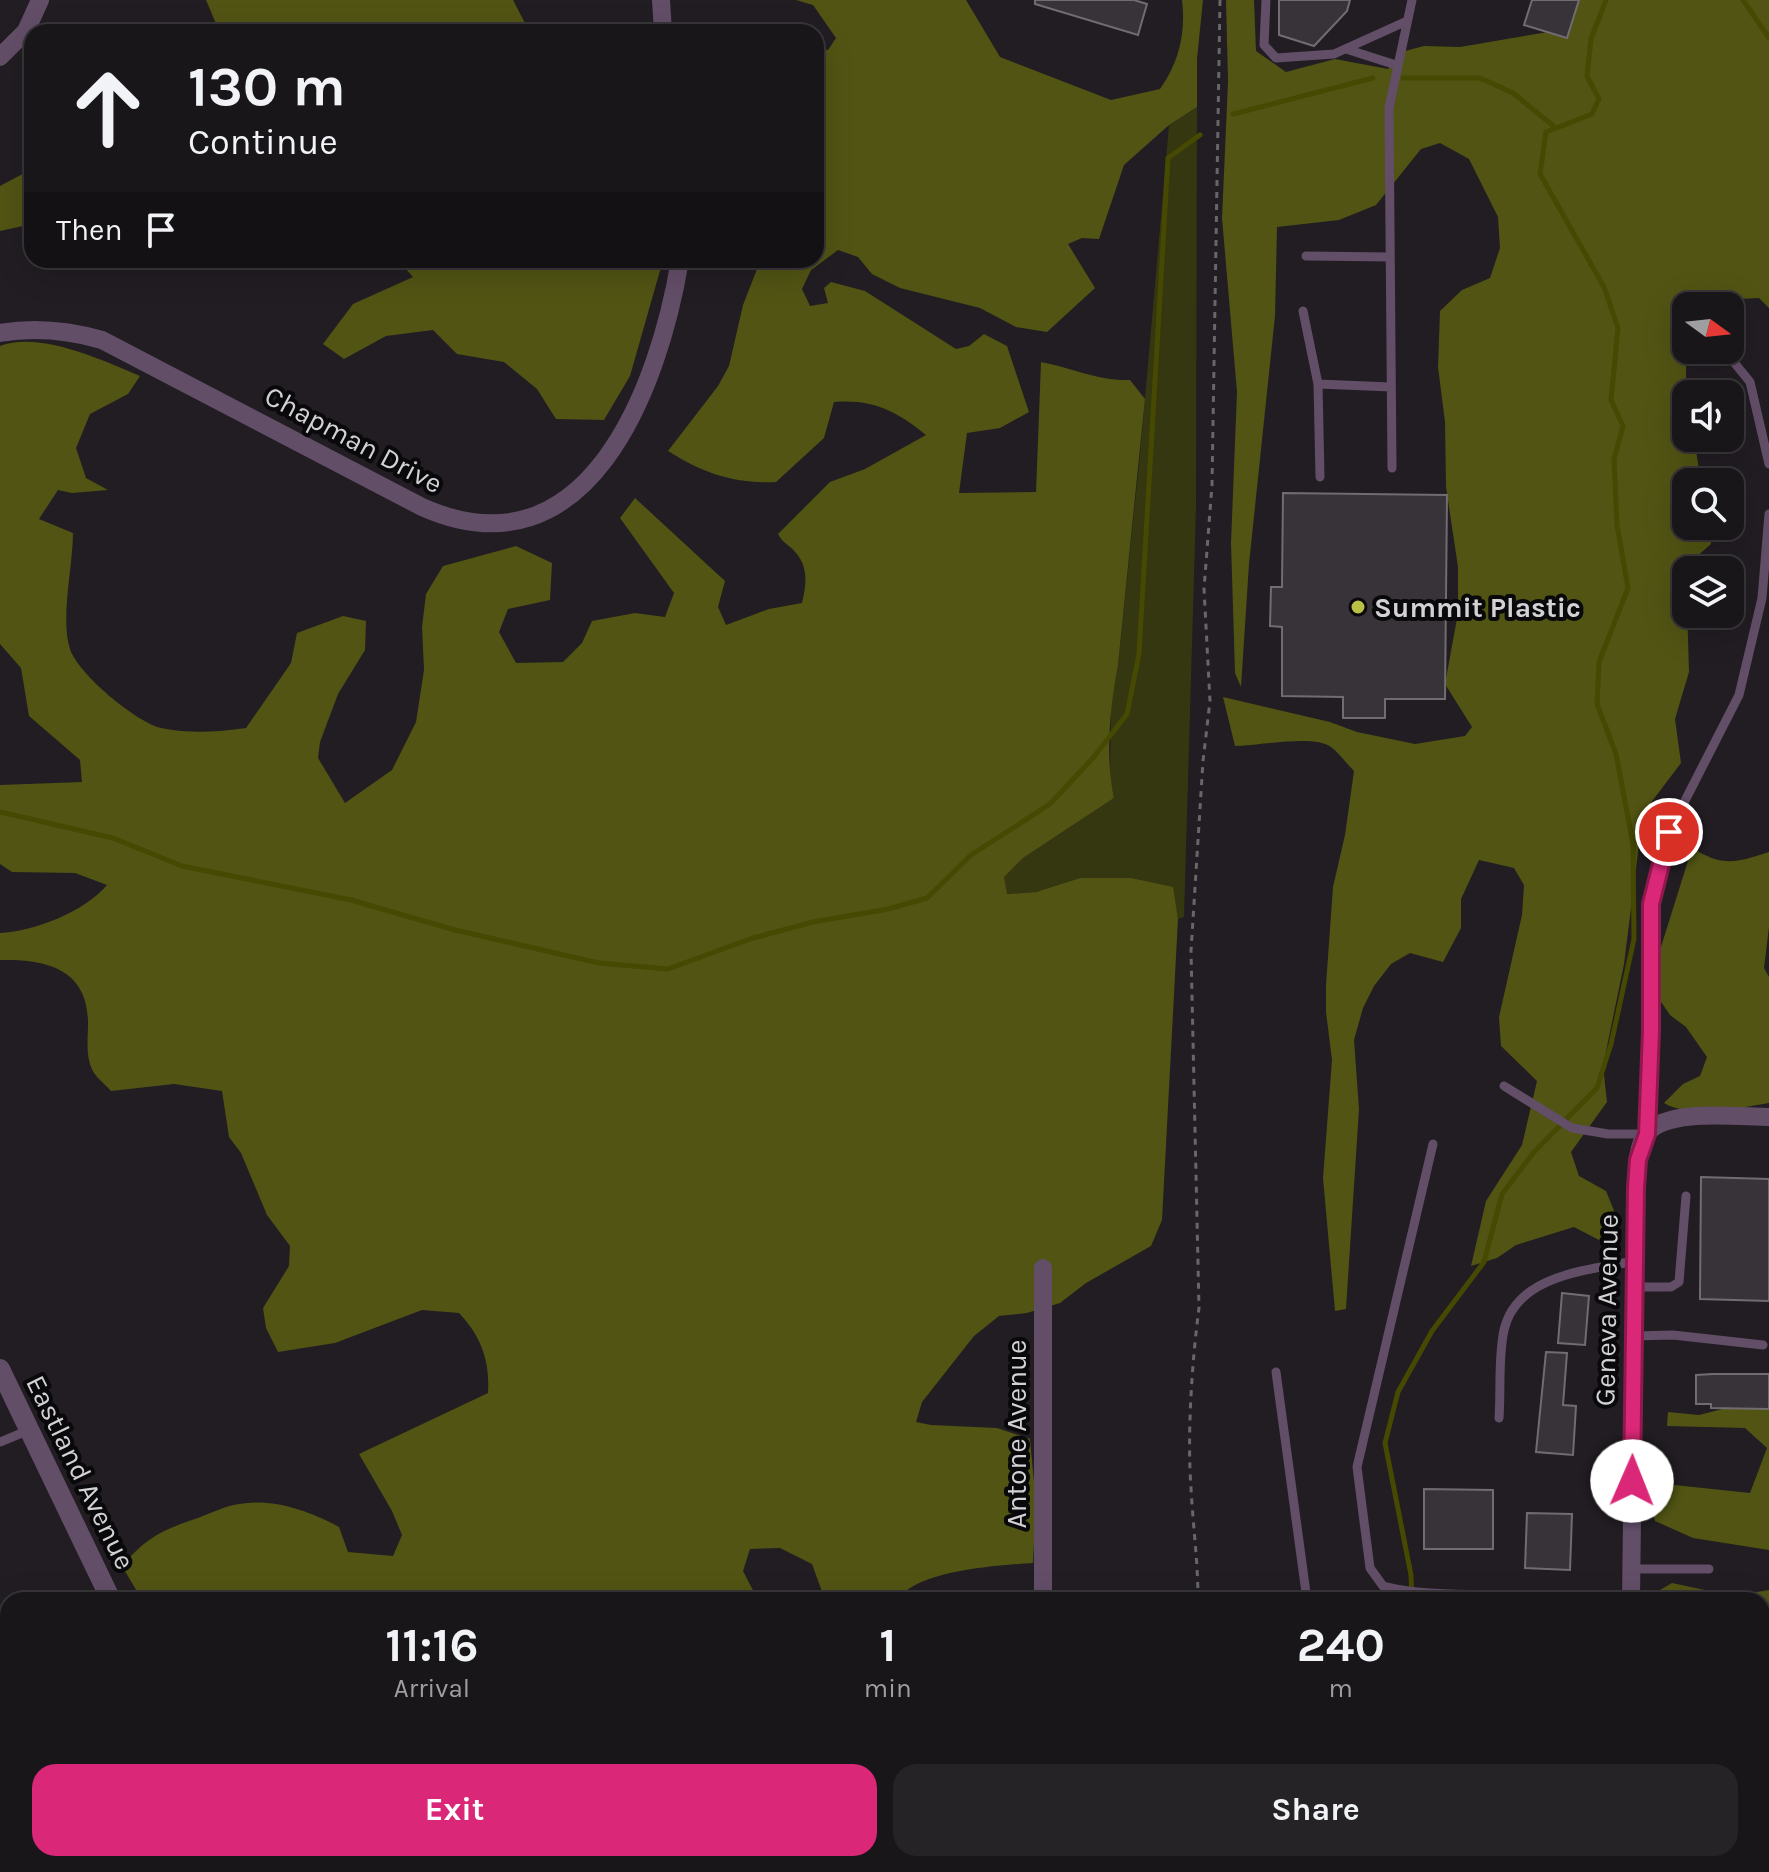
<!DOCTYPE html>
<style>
body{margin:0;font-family:Karla,sans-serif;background:#262327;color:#f1f3f6;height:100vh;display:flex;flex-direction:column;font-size:30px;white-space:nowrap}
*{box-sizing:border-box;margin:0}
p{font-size:26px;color:#9f9fa2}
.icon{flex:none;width:44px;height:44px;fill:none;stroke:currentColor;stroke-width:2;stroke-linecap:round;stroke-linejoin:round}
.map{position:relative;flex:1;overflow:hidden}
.panel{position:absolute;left:0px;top:1592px;width:1770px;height:280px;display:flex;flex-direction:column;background:#19161a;border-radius:24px 24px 0 0;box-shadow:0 8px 32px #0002,0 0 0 2px #373539}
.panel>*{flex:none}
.banner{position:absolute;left:24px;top:24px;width:800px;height:244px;border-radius:24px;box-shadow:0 8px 32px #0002,0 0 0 2px #373539;background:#19161a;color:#f1f3f6;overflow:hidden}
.needle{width:52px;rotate:105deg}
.buttons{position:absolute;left:1672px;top:292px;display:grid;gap:16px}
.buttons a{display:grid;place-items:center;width:72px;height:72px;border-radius:16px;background:#19161a;box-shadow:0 8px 32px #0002,0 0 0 2px #373539;font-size:40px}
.pin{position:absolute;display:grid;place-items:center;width:68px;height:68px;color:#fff;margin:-34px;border:4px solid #fff;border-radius:50%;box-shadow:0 2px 8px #0007}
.me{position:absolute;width:88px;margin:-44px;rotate:1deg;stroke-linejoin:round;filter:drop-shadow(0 0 6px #0008)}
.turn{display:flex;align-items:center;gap:28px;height:168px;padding:0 32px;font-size:36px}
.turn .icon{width:104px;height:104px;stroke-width:2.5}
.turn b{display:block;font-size:56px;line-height:68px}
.then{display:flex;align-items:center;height:76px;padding:0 32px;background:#0003;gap:16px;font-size:30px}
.eta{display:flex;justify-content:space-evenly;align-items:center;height:136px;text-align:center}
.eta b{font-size:48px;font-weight:700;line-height:56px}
.primary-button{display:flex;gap:16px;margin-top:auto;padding:16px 32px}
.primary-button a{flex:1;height:92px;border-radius:24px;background:#db2777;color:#fff;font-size:32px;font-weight:700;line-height:92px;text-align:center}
.primary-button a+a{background:#262327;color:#f1f3f6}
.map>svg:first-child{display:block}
.green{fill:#34370f}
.forest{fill:#515413}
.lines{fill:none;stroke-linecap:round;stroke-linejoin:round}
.stream{stroke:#464902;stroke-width:5}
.building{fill:#373338;stroke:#706c71;stroke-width:2}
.path{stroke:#69666a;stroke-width:3;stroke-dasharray:6 6;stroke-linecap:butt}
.service{stroke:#634e68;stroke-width:9}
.minor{stroke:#634e68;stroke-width:18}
.tertiary{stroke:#634e68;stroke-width:20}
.route-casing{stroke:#8e194d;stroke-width:20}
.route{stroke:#db2777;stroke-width:14}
.poi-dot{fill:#bac046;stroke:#09080a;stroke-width:3}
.labels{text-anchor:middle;stroke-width:8;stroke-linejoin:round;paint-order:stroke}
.street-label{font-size:28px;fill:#d3d1d4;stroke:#09080a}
.poi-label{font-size:28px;font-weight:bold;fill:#d3d1d4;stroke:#09080a;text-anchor:start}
</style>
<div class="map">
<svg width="1769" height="1872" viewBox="0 0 1769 1872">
<rect width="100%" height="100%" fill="#211d22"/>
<path class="green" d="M1197 107 1196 508 1184 917 1178 919 1172 887 1080 878 1036 892 1006 894 1004 876 1023 858 1114 798 1110 780 1111 701 1118 665 1140 455 1169 125Z"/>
<path class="forest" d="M206 0H513L526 25 524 32H214L217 26Z
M796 0H966L1000 57 1111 100 1160 89C1179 62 1186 33 1182 0H1203L1197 59V107L1169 125 1124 165 1099 239 1082 238 1068 244 1095 288 1047 332 1016 327 980 308 900 288 872 274 858 257 838 250 811 270 802 289 810 306 828 303 824 288 831 282 865 291 956 349 969 346 984 334 1007 346 1029 412 1000 428 967 433 959 493 1036 492 1041 362C1073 368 1097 381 1130 380L1145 399 1118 665C1110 707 1105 755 1114 798L1023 858 1004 877 1007 894 1036 892 1080 878H1131L1173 887 1178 919 1162 1220 1151 1246 1086 1283 1060 1303 1027 1313 999 1316 974 1336 922 1402 916 1422 931 1425 997 1428 1030 1439 1036 1504 1033 1563C1002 1565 914 1570 899 1600H825L812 1564 780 1548 750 1549 743 1571 758 1600H384L377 1594 351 1595 337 1600H142L122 1566C147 1537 162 1530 198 1518 211 1513 225 1506 239 1504 273 1498 310 1511 339 1527L348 1552 393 1556 402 1535 392 1511 359 1454 488 1393C490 1361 481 1336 459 1313L422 1310 335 1343 278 1352 266 1328 263 1308 289 1266 290 1246 267 1215 241 1153 229 1137 222 1091 174 1084 111 1091C106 1085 98 1079 94 1073 85 1058 88 1039 88 1023 88 968 45 959 0 960V933C35 931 84 912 107 885L75 873 12 872 0 864V785L82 782 80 760 29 716 21 668 0 644V346C40 331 102 360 140 376L128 394 90 414 76 448 86 478 108 490 72 493 58 490 39 519 73 533C73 566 60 619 70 649 78 674 136 722 161 728 191 734 217 732 246 728L291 663 297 633 343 616 366 621 365 650 338 694 320 742 318 758 345 803 392 770 416 722 424 670 422 627 426 594 443 566 516 546 552 563 550 600 508 609 499 632 516 663 563 662 582 643 592 621 635 613 665 617 674 593 620 518 635 498 725 581 718 607 726 625 769 609 802 603C806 586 809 568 796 553 790 545 783 544 778 534L830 482 865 469 926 435C896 411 874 399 834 402L824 438 776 482C734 484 703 473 668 451L718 386 729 366 743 305 757 269 780 260H816V49L828 50 836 38 813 5Z
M1226 0H1254L1256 51 1286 72 1335 59 1388 69 1405 51 1424 46 1460 47 1548 32 1574 0H1769V308L1759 298 1699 301 1697 306H1686V438H1694L1701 482H1686V526H1708L1711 544 1695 558 1693 570H1686L1689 672 1675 719 1681 763 1650 804 1640 836 1624 964 1603 1066 1607 1102 1571 1152 1579 1176 1606 1191 1615 1213 1599 1240 1574 1227 1516 1245 1497 1258 1471 1266 1486 1201 1522 1145 1537 1081 1501 1046 1499 1017 1522 915 1524 885 1514 868 1479 860 1461 899V928L1443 962 1410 953 1391 964 1374 986 1363 1008 1354 1040 1359 1109 1346 1309 1335 1311 1323 1178 1332 1060 1326 1012V985L1333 887 1345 835 1354 771C1346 763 1339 753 1331 747 1315 734 1258 746 1235 746L1223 697 1330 722 1357 732 1415 744 1465 736 1472 727 1445 684 1458 613V567L1446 487 1445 422 1438 367 1440 311 1462 290 1490 278 1500 248 1498 217 1469 159 1440 143 1421 149 1376 205 1339 220 1277 227 1275 316 1249 564 1241 687 1235 673 1231 543 1237 392 1222 218 1228 82Z
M32 169V224L0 231V186Z
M398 260H663L630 376 604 420 556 419 537 389 504 362 457 354 433 330 386 336 344 359 323 344 353 304 413 277Z
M1692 848C1723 867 1735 863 1769 852V927L1764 968 1769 977V1103C1739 1108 1691 1119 1664 1103L1683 1084 1700 1076 1707 1057 1686 1027 1670 1015 1659 999 1660 950Z
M1769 1397V1550L1693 1538 1655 1521 1648 1488 1665 1484 1750 1493 1767 1448 1745 1428 1667 1426 1668 1412 1699 1415Z
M1672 1583 1733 1596 1769 1590V1682L1762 1685V1600H1643Z
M8 1739V1864H54L57 1872H0V1743Z"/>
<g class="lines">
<path class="stream" d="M1743 0 1769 38
M1403 78H1480L1513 93 1556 128
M1233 114 1373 78
M0 812 113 838 182 866 351 900 455 930 599 963 668 969 753 938 813 922 888 909 927 898 971 855 1050 804 1093 758 1127 714 1139 654 1168 158 1200 135
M1412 1600 1411 1575 1385 1443 1398 1392 1432 1331 1484 1262 1502 1194 1534 1152 1597 1088 1611 1044 1634 939 1633 844 1616 754 1597 704 1599 662 1628 588 1617 525 1614 459 1623 426 1611 400 1618 328 1604 287 1540 174 1546 132 1592 114 1599 99 1587 76 1591 39 1606 0
M1428 1864 1433 1872"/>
</g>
<path class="building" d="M1035 0H1134L1147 4 1138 35 1035 4Z
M1279 0H1350L1347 11 1314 46 1279 35Z
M1532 0H1579L1567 38 1524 25Z
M1283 493 1447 495 1445 699H1385V718H1343V697L1282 696V627L1270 626 1271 587H1282Z
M1701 1177 1769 1179V1301L1700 1299Z
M1562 1293 1589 1296 1585 1345 1558 1343Z
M1546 1352 1567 1353 1563 1405 1576 1406 1573 1455 1536 1452Z
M1713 1374H1769V1409L1711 1408V1404H1696V1375Z
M1424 1489 1493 1490V1549H1424Z
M1527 1513 1572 1514 1570 1570 1525 1568Z"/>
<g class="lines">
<path class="path" d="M1198 1600C1198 1562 1193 1526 1191 1488 1187 1435 1192 1361 1199 1308L1191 951 1203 761 1210 701 1204 589 1212 485 1220 0
M1191 1864V1872"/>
<path class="service" d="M1266 0 1264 45 1276 58 1334 54 1407 21
M1346 49 1396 65
M1306 256 1390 257
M1303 311 1318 384 1320 477
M1724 350 1750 382 1769 464
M1318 384 1391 387
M1392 468 1389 108 1412 0
M1504 1086 1572 1128 1608 1134H1647L1651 1031V904L1669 832 1739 695 1762 598 1769 514
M1433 1144 1357 1467 1370 1568 1383 1586C1437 1600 1504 1590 1563 1600
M1635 1287H1671L1679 1282 1686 1196
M1634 1336 1673 1335 1763 1345
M1276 1372 1307 1600
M1499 1418C1501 1390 1498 1358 1504 1330 1517 1274 1589 1270 1635 1261
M0 1442 29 1430
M1631 1569H1709
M1349 1864 1351 1872
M1468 1864 1470 1872"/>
<path class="minor" d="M661 0 663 32
M0 57 26 31 40 0
M0 333C35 327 67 330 102 340L422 507C588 581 659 387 680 260
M1043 1268V1600
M1631 1600 1636 1188C1637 1172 1636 1147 1647 1133 1668 1108 1738 1117 1769 1117
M620 1872 636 1864
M1040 1872V1864
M1627 1872V1864"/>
<path class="tertiary" d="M0 1369 111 1600
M239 1864 243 1872"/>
</g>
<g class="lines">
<defs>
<path id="route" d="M1632 1481 1636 1188 1638 1160 1647 1134 1651 1031V904L1669 832"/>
</defs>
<use href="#route" class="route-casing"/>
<use href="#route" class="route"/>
</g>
<circle class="poi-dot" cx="1358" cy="607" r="8"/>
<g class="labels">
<g class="street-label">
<text transform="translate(354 439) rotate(28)" y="10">Chapman Drive</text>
<text transform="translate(1606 1310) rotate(-89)" y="10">Geneva Avenue</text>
<text transform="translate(1016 1434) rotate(-90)" y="10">Antone Avenue</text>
<text transform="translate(81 1472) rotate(64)" y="10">Eastland Avenue</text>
</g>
<g class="poi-label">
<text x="1374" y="617">Summit Plastic</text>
</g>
</g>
</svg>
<div class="buttons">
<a><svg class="needle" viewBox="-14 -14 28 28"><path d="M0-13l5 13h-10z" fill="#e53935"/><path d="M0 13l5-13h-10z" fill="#9f9fa2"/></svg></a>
<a><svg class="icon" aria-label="sound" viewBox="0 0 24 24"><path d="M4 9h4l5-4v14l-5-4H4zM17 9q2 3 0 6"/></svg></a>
<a><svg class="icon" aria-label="search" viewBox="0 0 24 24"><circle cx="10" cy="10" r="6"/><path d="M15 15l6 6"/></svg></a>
<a><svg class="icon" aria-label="layers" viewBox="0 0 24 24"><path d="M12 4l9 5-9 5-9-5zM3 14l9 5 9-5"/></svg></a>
</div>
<div class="pin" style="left:1669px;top:832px;background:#d93025"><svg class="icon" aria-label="arrive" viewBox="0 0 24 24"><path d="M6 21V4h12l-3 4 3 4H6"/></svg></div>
<svg class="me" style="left:1632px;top:1481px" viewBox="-20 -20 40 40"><circle r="19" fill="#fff"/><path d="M0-13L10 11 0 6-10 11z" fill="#db2777"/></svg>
<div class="banner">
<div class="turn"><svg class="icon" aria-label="ahead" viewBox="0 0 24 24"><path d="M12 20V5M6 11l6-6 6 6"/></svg><div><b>130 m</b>Continue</div></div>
<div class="then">Then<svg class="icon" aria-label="arrive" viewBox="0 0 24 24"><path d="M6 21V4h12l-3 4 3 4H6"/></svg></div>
</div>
<section class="panel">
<div class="eta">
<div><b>11:16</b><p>Arrival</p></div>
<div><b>1</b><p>min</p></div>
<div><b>240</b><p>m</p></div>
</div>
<div class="primary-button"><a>Exit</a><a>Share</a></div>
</section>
</div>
